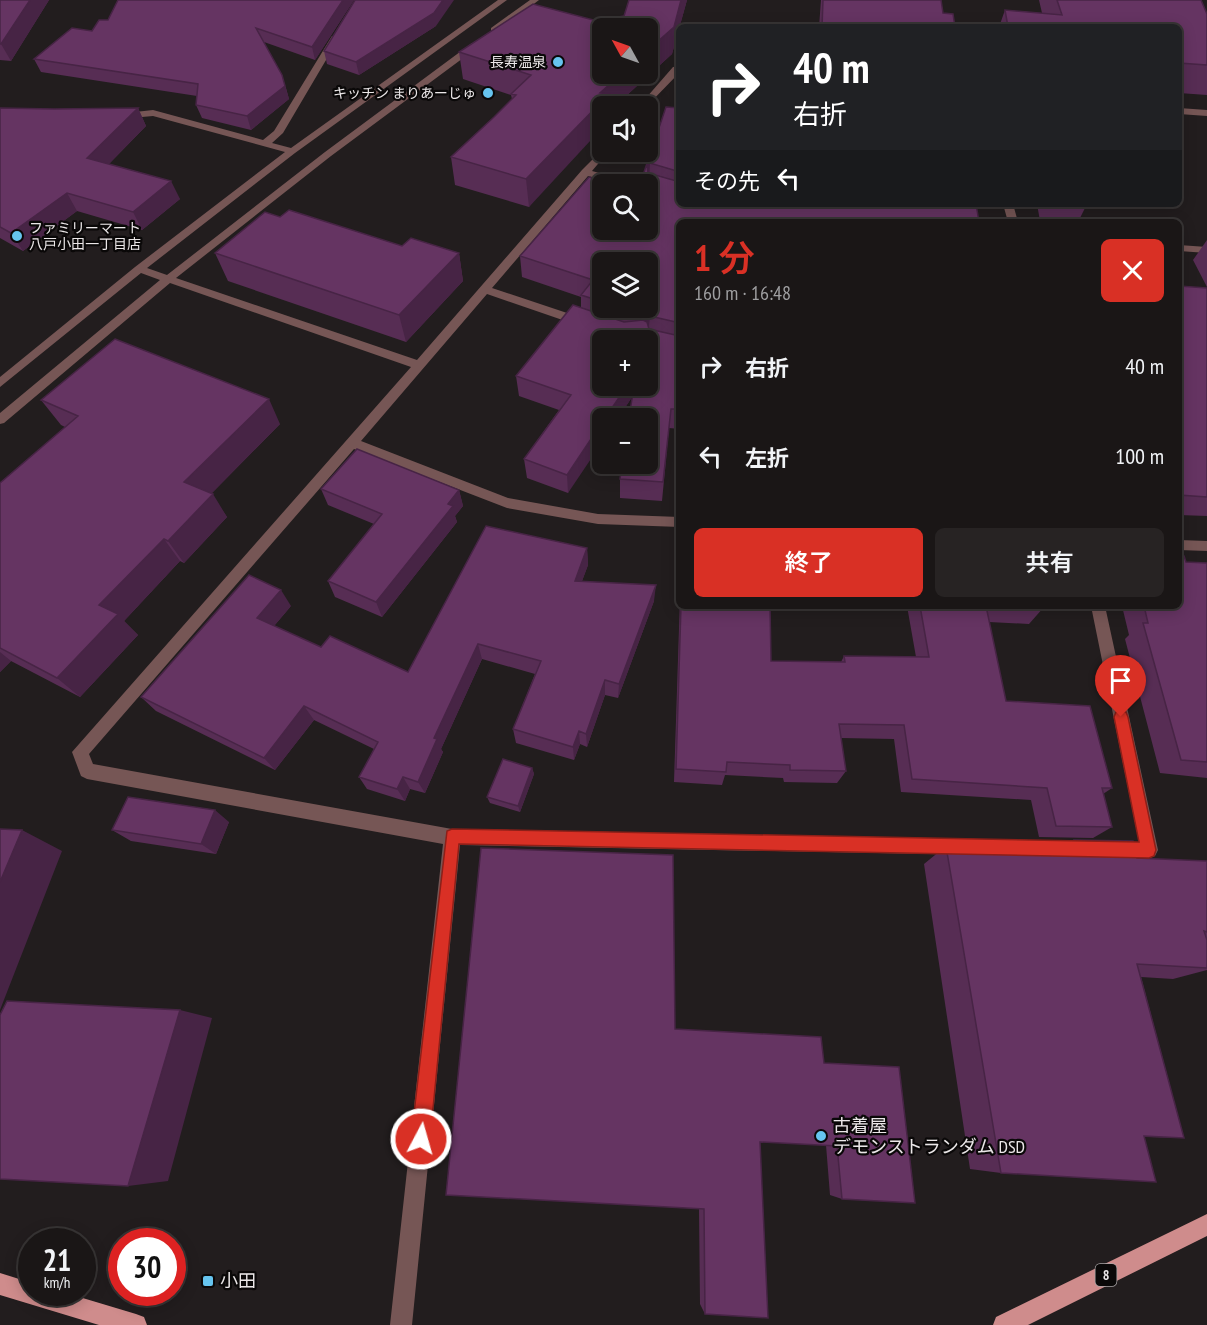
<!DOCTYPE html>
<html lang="ja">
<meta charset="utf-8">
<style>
body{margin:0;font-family:"PT Sans Narrow","Noto Sans JP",sans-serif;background:#272323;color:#f1f3f6;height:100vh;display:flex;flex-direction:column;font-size:22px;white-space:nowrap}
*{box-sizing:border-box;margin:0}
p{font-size:20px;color:#9f9fa1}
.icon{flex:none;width:33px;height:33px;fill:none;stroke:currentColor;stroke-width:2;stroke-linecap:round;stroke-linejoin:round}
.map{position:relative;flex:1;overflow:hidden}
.side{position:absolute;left:676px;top:219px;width:506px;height:390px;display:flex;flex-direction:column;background:#1a1616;border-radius:9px;box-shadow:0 3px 15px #0003,0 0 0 2px #383535}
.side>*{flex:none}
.guide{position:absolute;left:676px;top:24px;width:506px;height:183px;border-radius:9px;box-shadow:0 3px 15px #0003,0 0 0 2px #383535;background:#202124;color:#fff;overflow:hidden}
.needle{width:39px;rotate:310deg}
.fabs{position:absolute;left:592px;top:18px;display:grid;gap:12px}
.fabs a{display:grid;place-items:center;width:66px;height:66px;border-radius:9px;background:#1a1616;box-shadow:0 3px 15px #0003,0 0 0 2px #383535;font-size:30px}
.speed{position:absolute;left:18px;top:1228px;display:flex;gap:12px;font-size:30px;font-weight:700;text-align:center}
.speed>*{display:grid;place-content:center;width:78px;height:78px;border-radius:50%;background:#1a1616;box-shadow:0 3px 15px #0003,0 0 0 2px #383535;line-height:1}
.speed small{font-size:15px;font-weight:400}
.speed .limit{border:9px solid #d22;background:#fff;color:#111}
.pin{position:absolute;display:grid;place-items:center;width:51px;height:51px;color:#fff;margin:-62px -26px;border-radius:50% 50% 50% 0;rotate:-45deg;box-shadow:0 0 6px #0007}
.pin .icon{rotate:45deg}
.me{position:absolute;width:66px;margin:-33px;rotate:6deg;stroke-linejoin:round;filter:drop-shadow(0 0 4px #0008)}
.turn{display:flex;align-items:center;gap:21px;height:126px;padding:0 18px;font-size:27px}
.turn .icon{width:78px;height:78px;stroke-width:2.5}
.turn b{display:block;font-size:42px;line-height:51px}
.then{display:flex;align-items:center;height:57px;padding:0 18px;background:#0003;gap:12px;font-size:22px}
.round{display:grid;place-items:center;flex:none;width:63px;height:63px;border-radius:9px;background:#272323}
.head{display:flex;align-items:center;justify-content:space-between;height:102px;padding:0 18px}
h1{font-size:36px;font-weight:600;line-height:45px;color:#d93025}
.primary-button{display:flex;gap:12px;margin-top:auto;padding:12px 18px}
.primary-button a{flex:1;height:69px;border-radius:9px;background:#d93025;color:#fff;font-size:24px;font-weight:600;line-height:69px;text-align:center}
.primary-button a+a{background:#272323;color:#f1f3f6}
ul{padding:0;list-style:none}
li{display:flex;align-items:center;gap:18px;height:90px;padding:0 18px}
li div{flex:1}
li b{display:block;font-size:22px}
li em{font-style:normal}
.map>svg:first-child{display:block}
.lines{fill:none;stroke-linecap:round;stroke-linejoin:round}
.minor{fill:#765655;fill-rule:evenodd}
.major{fill:#cf8c8c;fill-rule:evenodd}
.wall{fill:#572d54;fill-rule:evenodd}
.shaded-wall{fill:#472445}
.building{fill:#653462;stroke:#472445;stroke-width:1.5}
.route{fill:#d93025;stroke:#8d1f18;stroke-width:1.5}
.poi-dot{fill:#66c4ef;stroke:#0a0808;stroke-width:2}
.labels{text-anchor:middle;stroke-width:4.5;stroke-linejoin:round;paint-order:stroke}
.far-poi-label{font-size:14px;fill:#ebe7e8;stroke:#0a0808;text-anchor:end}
.shield{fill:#0a0808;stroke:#a8a4a5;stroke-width:1.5}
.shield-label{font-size:14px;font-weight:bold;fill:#ebe7e8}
.near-poi-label{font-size:18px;fill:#ebe7e8;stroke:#0a0808;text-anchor:start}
</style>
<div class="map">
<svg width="1207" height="1325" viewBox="0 0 1207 1325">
<rect width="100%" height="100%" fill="#221d1e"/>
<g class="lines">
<path class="minor" d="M498 0H507L295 153 147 268 167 275 325 152 472 43H478V47L331 156 176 278 417 360 582 170 603 149V152H608L592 171 633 182 635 184H621L588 176 492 288 588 320V326H580L487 294 361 441 508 498 598 514 680 517V527L598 524 507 508 354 449 89 754 93 764 452 829 1080 841 1086 843 1089 849 1086 855 1080 857 460 845 412 1325H390L443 844 87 779 81 776 72 752 411 367 170 283 4 423 0 424V413L160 280 141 273 0 387V377L135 267 285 152 153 116 120 119 117 118V114L153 110 263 140 274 131 332 36H338L339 38 283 133 272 143 291 148Z
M530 0H539L497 32H491V28Z
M680 66V72L647 106H639L673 67Z
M1179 108 1207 110V116L1179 114Z
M1003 204H1013L1018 222H1008Z
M1179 245 1207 247V253L1179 251Z
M1179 540 1207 541V551L1179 550Z
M1091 606H1105L1158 850 1155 856C1143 861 1122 861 1110 856L1107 850 1110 844 1116 842H1139Z"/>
<path class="major" d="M1207 1214V1236L1028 1325H993L996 1317Z
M0 1273 32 1283V1293H66L136 1314 144 1317 147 1325H99L0 1295Z"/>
</g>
<path class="wall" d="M0 0H49L11 61 0 60Z
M354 0 315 60 264 42 286 88 289 99 251 130 202 118 196 105 197 96 41 72 34 59 92 31 108 20Z
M629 0H687L672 54 615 106H603L529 207 455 185 451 157 494 117 512 99 511 95 463 79 459 52 624 16Z
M821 0H941L943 13 955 27H819Z
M1039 0H1201L1207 14V95L1179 93V27H999L1005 10 1042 13Z
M436 26 359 75 327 64 324 51Z
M666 107 680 108V429L669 428 662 501 620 498V479L632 397 618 418H603L568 493 527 478 524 459 559 410 519 396 516 376 581 308V297L522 277 520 256 648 230 640 184ZM603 262 648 308H603Z
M0 108 54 109 138 108 146 126 109 164 180 199 142 230 77 211 23 251 0 238Z
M1037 204H1087L1078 222H1056L1040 221Z
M280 217 402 246 459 253 463 281 406 342 228 281 215 253Z
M1207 240V287L1193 260Z
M1179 286 1207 288V516L1179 515Z
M41 400 280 424 211 494 227 517 184 563 180 561 124 621 138 635 80 697 11 661 0 672V483L65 427 61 425Z
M321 489 459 490 463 506 455 516 457 522 382 617 335 597 328 581 374 524 328 505Z
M587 548 588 565 582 581 654 601 618 698 605 695 587 747 580 744 574 760 516 743 513 729 535 674 482 659 441 749 443 752 425 793 410 789 405 801 367 789 359 777 374 749 314 720 275 770 156 711 141 697 291 606 274 626 321 647 408 672Z
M1186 562 1207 563V778L1160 773 1125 639 1129 635 1122 606H1179Z
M680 598V606H770L771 661 841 662 844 656 916 657 907 606H1043L1044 607 1029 624 989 622 1006 701 1112 788 1103 794 1112 827 1093 838 1039 837 1031 800 901 792 894 739 841 738 846 771 837 783 784 782 783 778 725 775 722 785 674 782Z
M532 768 534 774 520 812 490 803 487 797Z
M229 822 216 854 131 841 112 830Z
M1074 840 1137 858 1207 861V970L1173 979 1141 977 1184 1138 1145 1137 1001 1173 970 1169 924 864 946 846 1055 851Z
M675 1029 824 1063 899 1067 842 1199 830 1195 826 1145 760 1142 705 1314 700 1304 699 1208Z"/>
<path class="shaded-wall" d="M30 0H49L11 61 1 44Z
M343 0H354L315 60 312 47Z
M443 0H454L436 26 359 75 356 62Z
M681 0H687L672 54 615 106H603V127L529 207 526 179 600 93 621 74H648V50Z
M282 75 289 99 251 130 247 116Z
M138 108 146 126 97 176 87 158Z
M650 163 649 184 647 165Z
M171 181 180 199 142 230 133 212Z
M67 193 77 211 23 251 11 233Z
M459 253 463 281 406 342 399 315Z
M650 316 648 337 642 339 643 319Z
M627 386H635V393L618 418H605Z
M269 399 280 424 199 506 184 482Z
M603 421V441L568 493 567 475Z
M459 490 463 506 455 516 457 522 382 617 376 602Z
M213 494 227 517 184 563 168 541Z
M164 539 180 561 124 621 138 635 80 697 57 678 99 605Z
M587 548 588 565 576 597 575 581Z
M656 585 654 601 618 698 619 684Z
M281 590 291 606 268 633 257 618Z
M478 644 482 659 441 749 443 752 425 793 418 782 434 738Z
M0 652 11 661 0 672Z
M605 680V695L587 747 586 734Z
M304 706 314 720 275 770 264 758Z
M579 731 580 744 574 760 573 747Z
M532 768 534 774 520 812 518 806Z
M403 777 410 789 405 801 397 789Z
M215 810 229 822 216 854 201 844Z
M22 830 62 851 0 1010V882Z
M180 1010 212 1018 168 1181 128 1186Z"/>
<path class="building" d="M0 0H30L1 44H0Z
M118 0H343L312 47 256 28 282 75 285 86 247 116 196 105 198 84 34 59 72 28 92 31 99 20H108Z
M355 0H443L434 13 356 62 324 51Z
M629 0H681L674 27 648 50V28H603V74H621L600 93 609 94 526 179 451 157 494 117 516 95 511 94 531 75 459 52 533 4 597 21 624 16Z
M823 0H941L943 13 953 14 955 27H822Z
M1057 0H1201L1207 14V65L1179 63V27H1008L1005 10 1062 15Z
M666 107 680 108V172L650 163 647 165 648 173 680 182V204H976L979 222H680V323L650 316 643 319 641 315 619 308H648V262H603V302L581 295 593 280 520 256 589 177 615 184H603V230H648V184H640Z
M0 108 54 109 138 108 87 158 171 181 133 212 67 193 11 233 0 227Z
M289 210 402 246 411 238 459 253 399 315 215 253 265 212 280 217Z
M1179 286 1207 288V497L1179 495Z
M573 305 624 322 643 320 647 322 649 329 680 336V409H671L663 482 620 479 622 464H648V418H629L634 386H648V340H603V386H627L605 418H603V421L567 475 524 459 571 395 516 376Z
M115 339 269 399 184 482 213 494 168 541 164 539 99 605 118 614 57 678 0 648V483L78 416 41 400Z
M357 449 459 490 448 504 453 506 376 602 328 581 382 514 321 489Z
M486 526 587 548 575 581 656 585 619 684 605 680 586 734 579 731 573 747 513 729 541 661 478 644 434 738 437 739 418 782 403 777 397 789 359 777 378 742 304 706 264 758 141 697 249 575 281 590 257 618 321 647 330 636 408 672Z
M1179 555 1184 556 1186 562 1207 563V762L1181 760 1143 623H1148L1144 606H1179Z
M681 606H770L771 661 845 662 844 656 929 657 920 606H986L1006 701 1090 706 1112 788H1102L1112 827 1056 826 1047 788 912 779 904 725 839 724 846 771 790 770V765L727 762 726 772 676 769Z
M1013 606H1043L1044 607Z
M503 759 532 768 518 806 487 797Z
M128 797 215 810 201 844 112 830Z
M0 829 22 830 0 882Z
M1074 840 1133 841 1137 858 1207 861V932L1204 931 1207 940V968L1137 964 1184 1138 1144 1136 1156 1182 1001 1173 946 846 1077 852Z
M481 848 673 855 675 1029 821 1037 824 1063 899 1067 915 1203 842 1199 837 1146 760 1142 768 1318 705 1314 704 1209 446 1195Z
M7 1001 180 1010 128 1186 0 1179V1015Z"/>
<path class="route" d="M1121 711 1126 712 1128 717 1156 850 1154 856 1149 858 459 844 430 1139 427 1145 421 1148 414 1145 411 1139 447 831 452 829 1139 842 1114 717 1116 712Z"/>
<g class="poi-dot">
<circle cx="558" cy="62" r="6"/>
<circle cx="488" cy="93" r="6"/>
<circle cx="17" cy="236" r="6"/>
<circle cx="821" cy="1136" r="6"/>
<rect x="202" y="1275" width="12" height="12" rx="3"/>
</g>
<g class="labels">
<g class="far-poi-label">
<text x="546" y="67">長寿温泉</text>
<text x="476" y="98">キッチン まりあーじゅ</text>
<text x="29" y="233" text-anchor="start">ファミリーマート<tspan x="29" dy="16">八戸小田一丁目店</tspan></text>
</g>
<rect class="shield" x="1095.5" y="1264" width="21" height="22" rx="4.5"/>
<g class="shield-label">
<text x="1106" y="1280">8</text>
</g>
<g class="near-poi-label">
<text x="833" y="1132">古着屋<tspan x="833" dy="21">デモンストランダム DSD</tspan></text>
<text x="220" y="1287">小田</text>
</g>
</g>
</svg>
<div class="fabs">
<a><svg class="needle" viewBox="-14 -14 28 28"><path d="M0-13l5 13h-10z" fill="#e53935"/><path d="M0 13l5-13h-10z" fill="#9f9fa1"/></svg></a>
<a><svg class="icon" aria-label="sound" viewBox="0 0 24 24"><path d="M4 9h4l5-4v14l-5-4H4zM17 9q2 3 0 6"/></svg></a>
<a><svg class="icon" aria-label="search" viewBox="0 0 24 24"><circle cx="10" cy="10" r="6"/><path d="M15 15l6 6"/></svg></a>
<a><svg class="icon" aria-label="layers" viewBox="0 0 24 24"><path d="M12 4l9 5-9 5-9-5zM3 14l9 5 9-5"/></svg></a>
<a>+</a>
<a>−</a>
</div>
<div class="speed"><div>21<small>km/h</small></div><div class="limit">30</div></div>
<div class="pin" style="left:1121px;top:717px;background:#d93025"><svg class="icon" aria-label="arrive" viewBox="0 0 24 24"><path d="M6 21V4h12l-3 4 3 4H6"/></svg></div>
<svg class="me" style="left:421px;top:1139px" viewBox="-20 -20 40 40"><circle r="17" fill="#d93025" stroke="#fff" stroke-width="3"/><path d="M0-11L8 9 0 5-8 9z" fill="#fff"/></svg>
<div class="guide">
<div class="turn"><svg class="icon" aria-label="right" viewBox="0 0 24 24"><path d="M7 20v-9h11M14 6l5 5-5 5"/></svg><div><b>40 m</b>右折</div></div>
<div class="then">その先<svg class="icon" aria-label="left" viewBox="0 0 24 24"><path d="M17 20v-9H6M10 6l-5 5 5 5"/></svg></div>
</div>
<section class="side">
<div class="head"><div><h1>1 分</h1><p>160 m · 16:48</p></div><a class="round" style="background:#d93025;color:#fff"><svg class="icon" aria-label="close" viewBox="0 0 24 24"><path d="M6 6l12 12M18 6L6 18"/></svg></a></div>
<ul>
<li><svg class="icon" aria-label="right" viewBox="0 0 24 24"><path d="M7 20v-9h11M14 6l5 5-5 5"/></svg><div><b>右折</b></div><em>40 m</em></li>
<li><svg class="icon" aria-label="left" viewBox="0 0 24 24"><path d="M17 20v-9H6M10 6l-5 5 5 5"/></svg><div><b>左折</b></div><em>100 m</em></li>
</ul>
<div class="primary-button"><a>終了</a><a>共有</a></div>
</section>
</div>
